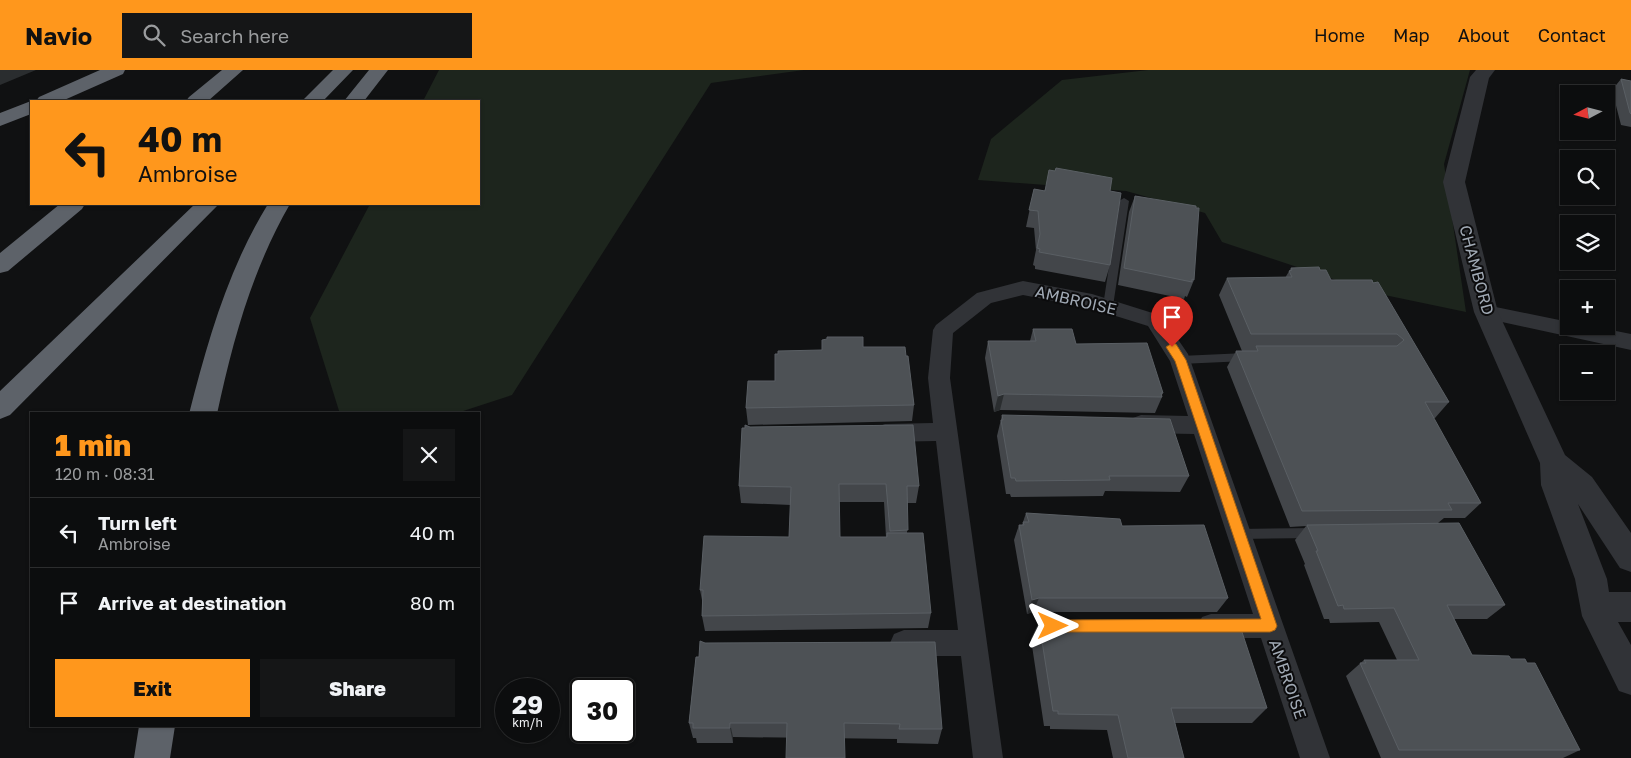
<!DOCTYPE html>
<meta charset="utf-8">
<style>
body{margin:0;font-family:"Golos Text",sans-serif;background:#151617;color:#f1f3f6;height:100vh;display:flex;flex-direction:column;font-size:19px;white-space:nowrap}
*{box-sizing:border-box;margin:0}
p{font-size:16px;color:#9a9c9e}
.icon{flex:none;width:28px;height:28px;fill:none;stroke:currentColor;stroke-width:2;stroke-linecap:round;stroke-linejoin:round}
.map{position:relative;flex:1;overflow:hidden}
.drawer{position:absolute;left:30px;top:342px;width:450px;height:315px;display:flex;flex-direction:column;background:#0c0d0e;border-radius:0px;box-shadow:0 1px 4px #0004,0 0 0 1px #2c2d2e}
.drawer>*{flex:none}
.hud{position:absolute;left:30px;top:30px;width:450px;height:105px;border-radius:0px;box-shadow:0 1px 4px #0004,0 0 0 1px #2c2d2e;background:#ff971c;color:#111;overflow:hidden}
.needle{width:32px;rotate:263deg}
.tools{position:absolute;left:1560px;top:15px;display:grid;gap:10px}
.tools a{display:grid;place-items:center;width:55px;height:55px;border-radius:0px;background:#0c0d0e;box-shadow:0 1px 4px #0004,0 0 0 1px #2c2d2e;font-size:25px}
.speed{position:absolute;left:495px;top:608px;display:flex;gap:10px;font-size:25px;font-weight:700;text-align:center}
.speed>*{display:grid;place-content:center;width:65px;height:65px;border-radius:50%;background:#0c0d0e;box-shadow:0 1px 4px #0004,0 0 0 1px #2c2d2e;line-height:1}
.speed small{font-size:12px;font-weight:400}
.speed .limit{border:2px solid #111;border-radius:8px;background:#fff;color:#111}
.pin{position:absolute;display:grid;place-items:center;width:42px;height:42px;color:#fff;margin:-51px -21px;border-radius:50% 50% 50% 0;rotate:-45deg;box-shadow:0 0 5px #0007}
.pin .icon{rotate:45deg}
.me{position:absolute;width:55px;margin:-28px;rotate:90deg;stroke-linejoin:round;filter:drop-shadow(0 0 4px #0008)}
.turn{display:flex;align-items:center;gap:18px;height:105px;padding:0 25px;font-size:22px}
.turn .icon{width:65px;height:65px;stroke-width:2.5}
.turn b{display:block;font-size:35px;line-height:42px}
.round{display:grid;place-items:center;flex:none;width:52px;height:52px;border-radius:0px;background:#151617}
.headline{display:flex;align-items:center;justify-content:space-between;height:85px;padding:0 25px}
h1{font-size:30px;font-weight:800;line-height:38px;color:#ff971c}
.action{display:flex;gap:10px;margin-top:auto;padding:10px 25px}
.action a{flex:1;height:58px;border-radius:0px;background:#ff971c;color:#111;font-size:20px;font-weight:800;line-height:58px;text-align:center}
.action a+a{background:#151617;color:#f1f3f6}
ul{padding:0;list-style:none}
li{display:flex;align-items:center;gap:15px;height:70px;padding:0 25px;border-top:1px solid #2c2d2e}
li div{flex:1}
li b{display:block;font-size:19px}
li em{font-style:normal}
header{display:flex;align-items:center;gap:30px;box-sizing:border-box;height:70px;padding:0 25px;background:#ff971c;color:#111}
header strong{font-size:24px}
nav{display:flex;gap:28px;margin-inline-start:auto;font-size:18px}
.search{width:350px;height:45px;background:#151617;display:flex;align-items:center;gap:12px;box-sizing:border-box;padding:0 18px;border-radius:0px;color:#9a9c9e;font-size:19px}
.map>svg:first-child{display:block}
.green{fill:#1d251d}
.lines{fill:none;stroke-linecap:round;stroke-linejoin:round}
.service{fill:#313337;fill-rule:evenodd}
.minor{fill:#313337;fill-rule:evenodd}
.tertiary{fill:#313337;fill-rule:evenodd}
.motorway{fill:#5d6269;fill-rule:evenodd}
.wall{fill:#43464a;fill-rule:evenodd}
.shaded-wall{fill:#2a2d2f}
.building{fill:#4d5155;stroke:#5a5f64}
.route{fill:#ff971c;stroke:#a66212}
.labels{text-anchor:middle;stroke-width:4;stroke-linejoin:round;paint-order:stroke}
.street-label{font-size:16px;fill:#a0a9b4;stroke:#0c0c0d}
</style>
<header>
<strong>Navio</strong>
<div class="search"><svg class="icon" aria-label="search" viewBox="0 0 24 24"><circle cx="10" cy="10" r="6"/><path d="M15 15l6 6"/></svg>Search here</div>
<nav><a>Home</a><a>Map</a><a>About</a><a>Contact</a></nav>
</header>
<div class="map">
<svg width="1631" height="688" viewBox="0 0 1631 688">
<rect width="100%" height="100%" fill="#101112"/>
<path class="green" d="M439 0H804L711 13 512 325 454 344H340L310 248 370 134H479V31H423Z
M1148 0H1470L1444 94 1466 242 1375 223 1222 172 1205 143 1126 121 978 110 991 69 1062 10Z"/>
<g class="lines">
<path class="service" d="M1124 128 1129 131 1113 236 1108 240 1103 236 1119 131Z
M1246 283 1251 287 1246 291 1180 294 1175 290 1180 286Z
M1315 458 1319 459 1321 463 1319 467 1315 468 1239 469 1235 468 1233 464 1235 460 1239 459Z"/>
<path class="minor" d="M1023 211 1092 224 1162 246 1188 284 1330 688H1300L1261 568H1211L1202 565 1198 556 1202 547 1211 544H1253L1194 364 1141 363 1133 360 1130 354 1133 348 1141 345 1188 346 1170 291 1148 256 1090 238 1023 225 991 233 953 263 950 308 1003 688H973L961 586H904L894 582 890 573 894 564 904 560H958L936 371 885 372 877 369 874 363 877 357 885 354 933 353 928 308 933 260 936 255 977 223Z
M1486 235 1569 252V256H1591L1631 264V280L1479 247 1476 242 1479 237Z"/>
<path class="tertiary" d="M1476 0H1495L1489 8 1465 112 1498 242 1565 385 1592 407 1631 463V502L1620 498 1578 434 1607 509 1609 522H1631V552H1618L1631 575V625L1619 621 1582 546 1575 509 1541 415 1540 393 1474 242 1443 112 1470 7Z"/>
<path class="motorway" d="M100 0H125L123 4 62 31H36L39 27Z
M222 0H243L208 31H186L189 27Z
M333 0H353L323 31H302Z
M369 0H388L364 31H344Z
M31 31V44L0 56V43Z
M60 134H85L82 139 8 201 0 203V183Z
M195 134H219L10 345 0 349V321Z
M268 134H290C252 200 233 270 217 344H189C208 270 228 199 268 134Z
M139 656H175L170 688H134Z"/>
</g>
<path class="wall" d="M1621 9 1631 11V57L1621 55 1612 20Z
M1056 98 1110 121V195L1105 212 1035 199V196L1033 195 1036 180 1034 158 1026 157 1034 119 1044 121 1055 101Z
M1135 126 1194 210 1187 227 1185 226 1184 229 1118 215 1129 142Z
M1291 198 1320 200 1331 210H1372L1449 332 1435 348H1433L1481 433 1465 448H1444L1438 453 1505 535 1487 549H1454L1472 585 1511 589 1580 680 1563 688H1381L1346 606 1364 590H1397L1379 552 1330 553 1329 549H1324L1304 495 1305 494 1295 470 1306 456 1290 457 1227 297 1236 281H1242L1219 225 1227 208H1285Z
M1033 259 1076 274 1163 323 1162 325V327L1155 343 1000 340 994 342 985 288 988 271H1030Z
M863 277 906 286 914 335 912 351 748 355 746 338 775 311 822 280Z
M1002 345 1189 406 1180 422 1105 421 1103 426 1011 427 1010 424H1006L997 366Z
M745 358 919 416 916 433H907V463L931 543 928 558 705 561 702 546V530L700 520 789 467 791 435 741 433 739 416ZM839 432H884L886 467H840Z
M1026 443 1122 456 1228 528 1217 542H1033L1027 544 1014 470 1019 455H1022Z
M1039 552 1267 638 1252 653H1175L1184 688H1113L1107 660 1050 659V656H1044L1031 569Z
M696 587 942 659 938 674 897 673V669L733 667V673H697L696 668H693L689 653Z"/>
<path class="shaded-wall" d="M0 0H36L0 15Z
M1004 324 1000 340 994 342 998 326Z
M1039 528 1033 542 1027 544 1032 530Z
M730 653 733 667V673L730 658Z"/>
<path class="building" d="M1621 9 1631 11V44L1630 43Z
M1056 98 1112 108 1110 121 1121 123 1110 195 1039 182 1040 179 1037 178 1040 164 1038 141 1029 140 1034 119 1045 121 1049 100 1055 101Z
M1135 126 1196 136V138H1199L1194 210 1192 209V212L1124 198Z
M1319 197 1320 200H1326L1331 210H1372L1373 213 1378 212 1449 332H1425L1481 433H1448L1452 440 1302 441 1236 281H1258L1256 276H1397L1404 270 1397 264H1251L1227 208 1292 207 1289 201 1292 200 1291 198Z
M1033 259H1072L1076 274 1147 273 1163 323H1161L1162 327 1004 324 998 326 988 271H1036Z
M827 267H863V277H905L906 286H908L914 335 746 338 748 311H775V284H778V281L822 280V270L827 269Z
M1002 345 1170 349 1189 406H1109L1110 410 1016 411 1015 408H1011L1001 350H1003Z
M745 355 750 357 913 355 919 416H907L908 460 890 461 886 414H839L840 467H887V463H923L931 543 702 546 703 520H700L704 466 789 467 791 417 739 416 742 358H745Z
M1026 443 1120 449 1122 456 1204 455 1228 528H1039L1032 530 1019 455H1024L1023 452H1029Z
M1459 453 1505 535H1447L1472 585 1509 586 1511 589H1525L1527 593H1535L1580 680H1399L1360 593H1366L1364 590H1419L1394 538 1344 539 1343 535 1338 536 1316 481H1318L1307 455Z
M1039 552 1239 553 1267 638H1171L1184 688H1128L1118 645 1058 644V641H1053Z
M700 571 705 573 935 572 942 659H899L900 654 844 653 845 688H786L787 653H730V658H693V653H689L696 587H699Z"/>
<path class="route" d="M1172 273 1176 274 1186 290 1277 556 1275 560 1270 562H1053L1048 560 1046 556 1048 552 1053 550 1261 549 1175 291 1166 277Z"/>
<g class="labels">
<g class="street-label">
<text transform="translate(1477 200) rotate(75)" y="6">CHAMBORD</text>
<text transform="translate(1076 230) rotate(13)" y="6">AMBROISE</text>
<text transform="translate(1288 609) rotate(71)" y="6">AMBROISE</text>
</g>
</g>
</svg>
<div class="tools">
<a><svg class="needle" viewBox="-14 -14 28 28"><path d="M0-13l5 13h-10z" fill="#e53935"/><path d="M0 13l5-13h-10z" fill="#9a9c9e"/></svg></a>
<a><svg class="icon" aria-label="search" viewBox="0 0 24 24"><circle cx="10" cy="10" r="6"/><path d="M15 15l6 6"/></svg></a>
<a><svg class="icon" aria-label="layers" viewBox="0 0 24 24"><path d="M12 4l9 5-9 5-9-5zM3 14l9 5 9-5"/></svg></a>
<a>+</a>
<a>−</a>
</div>
<div class="speed"><div>29<small>km/h</small></div><div class="limit">30</div></div>
<div class="pin" style="left:1172px;top:277px;background:#d93025"><svg class="icon" aria-label="arrive" viewBox="0 0 24 24"><path d="M6 21V4h12l-3 4 3 4H6"/></svg></div>
<svg class="me" style="left:1053px;top:556px" viewBox="-20 -20 40 40"><path d="M0-17L14 15 0 8-14 15z" fill="#ff971c" stroke="#fff" stroke-width="4"/></svg>
<div class="hud">
<div class="turn"><svg class="icon" aria-label="left" viewBox="0 0 24 24"><path d="M17 20v-9H6M10 6l-5 5 5 5"/></svg><div><b>40 m</b>Ambroise</div></div>
</div>
<section class="drawer">
<div class="headline"><div><h1>1 min</h1><p>120 m · 08:31</p></div><a class="round"><svg class="icon" aria-label="close" viewBox="0 0 24 24"><path d="M6 6l12 12M18 6L6 18"/></svg></a></div>
<ul>
<li><svg class="icon" aria-label="left" viewBox="0 0 24 24"><path d="M17 20v-9H6M10 6l-5 5 5 5"/></svg><div><b>Turn left</b><p>Ambroise</p></div><em>40 m</em></li>
<li><svg class="icon" aria-label="arrive" viewBox="0 0 24 24"><path d="M6 21V4h12l-3 4 3 4H6"/></svg><div><b>Arrive at destination</b></div><em>80 m</em></li>
</ul>
<div class="action"><a>Exit</a><a>Share</a></div>
</section>
</div>
